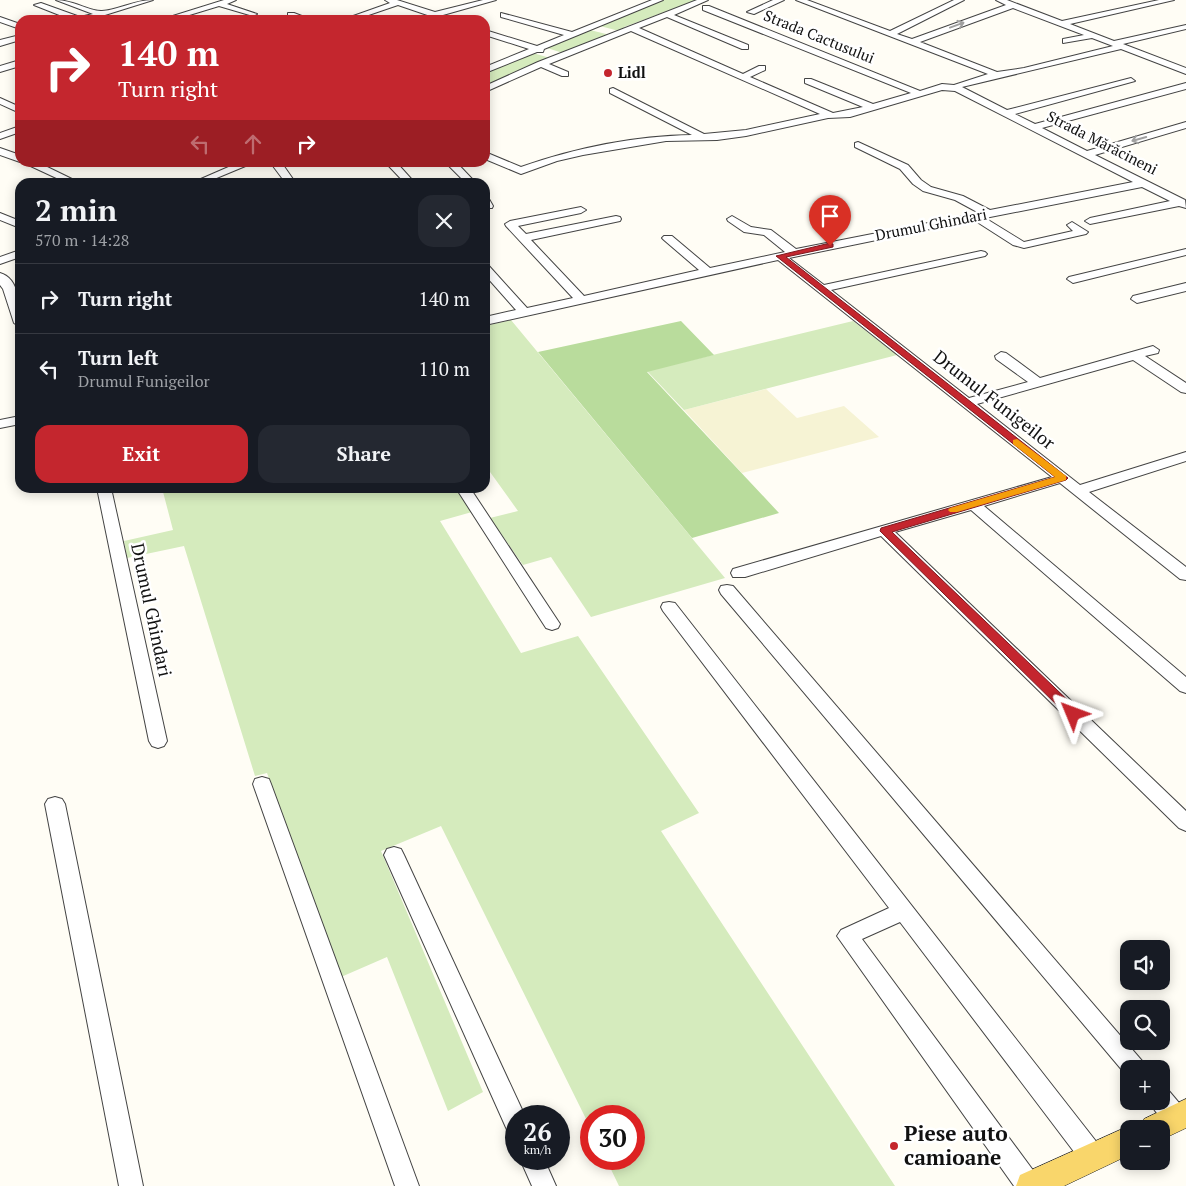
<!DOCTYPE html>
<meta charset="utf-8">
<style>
body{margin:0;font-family:"PT Serif",serif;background:#242831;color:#f1f3f6;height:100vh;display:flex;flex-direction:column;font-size:19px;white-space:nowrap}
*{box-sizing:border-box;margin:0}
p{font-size:16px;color:#9ea1a6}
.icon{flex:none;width:28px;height:28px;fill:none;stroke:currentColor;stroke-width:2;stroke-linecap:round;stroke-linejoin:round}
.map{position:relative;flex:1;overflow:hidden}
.drawer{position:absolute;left:15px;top:178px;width:475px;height:315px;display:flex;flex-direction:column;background:#171b24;border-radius:15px;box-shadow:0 2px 12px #0003}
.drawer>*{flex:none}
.hud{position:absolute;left:15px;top:15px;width:475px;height:152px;border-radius:15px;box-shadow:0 2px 12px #0003;background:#c4262e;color:#fff;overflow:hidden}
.buttons{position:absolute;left:1120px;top:940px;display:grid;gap:10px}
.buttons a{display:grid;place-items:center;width:50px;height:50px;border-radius:10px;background:#171b24;box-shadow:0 2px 12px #0003;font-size:25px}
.speed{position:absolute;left:505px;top:1105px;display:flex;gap:10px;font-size:25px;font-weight:700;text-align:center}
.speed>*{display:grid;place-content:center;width:65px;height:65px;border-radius:50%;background:#171b24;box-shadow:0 2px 12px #0003;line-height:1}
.speed small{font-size:12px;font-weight:400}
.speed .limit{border:8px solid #d22;background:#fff;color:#111}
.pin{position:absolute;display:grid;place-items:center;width:42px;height:42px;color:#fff;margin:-51px -21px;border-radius:50% 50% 50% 0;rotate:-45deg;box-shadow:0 0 5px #0007}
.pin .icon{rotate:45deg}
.me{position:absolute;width:55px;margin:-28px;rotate:314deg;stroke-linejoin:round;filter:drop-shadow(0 0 4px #0008)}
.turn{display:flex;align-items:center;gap:18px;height:105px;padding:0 20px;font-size:22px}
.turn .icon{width:65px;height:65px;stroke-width:2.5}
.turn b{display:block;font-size:35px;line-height:42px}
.lanes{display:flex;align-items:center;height:48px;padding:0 20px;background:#0003;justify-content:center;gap:25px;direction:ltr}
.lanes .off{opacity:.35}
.round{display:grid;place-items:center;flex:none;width:52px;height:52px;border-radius:15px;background:#242831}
.head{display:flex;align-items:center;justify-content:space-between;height:85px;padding:0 20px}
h1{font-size:30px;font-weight:700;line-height:38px}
.action{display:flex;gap:10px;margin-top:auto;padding:10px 20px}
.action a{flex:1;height:58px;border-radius:15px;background:#c4262e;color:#fff;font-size:20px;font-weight:700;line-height:58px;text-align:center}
.action a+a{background:#242831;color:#f1f3f6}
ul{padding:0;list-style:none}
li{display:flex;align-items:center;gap:15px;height:70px;padding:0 20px;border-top:1px solid #363941}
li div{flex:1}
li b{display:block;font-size:19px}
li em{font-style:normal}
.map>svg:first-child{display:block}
.farmland{fill:#f6f3d4}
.green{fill:#d5ebbd}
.forest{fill:#b9dc9c}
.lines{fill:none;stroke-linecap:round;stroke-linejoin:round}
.minor-casing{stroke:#444;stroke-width:2}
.major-casing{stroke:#222;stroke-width:1}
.minor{fill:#fff;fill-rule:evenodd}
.major{fill:#f9d66b;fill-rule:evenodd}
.oneway{stroke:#a0a0a0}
.route{fill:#c4262e;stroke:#7f191e}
.slow{fill:#f59e0b}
.poi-dot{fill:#c4262e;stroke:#fff;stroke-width:2}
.labels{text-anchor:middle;stroke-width:5;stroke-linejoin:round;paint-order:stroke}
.far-street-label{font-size:15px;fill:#111;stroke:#fff}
.far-poi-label{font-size:15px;font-weight:bold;fill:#111;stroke:#fff;text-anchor:start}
.street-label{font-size:18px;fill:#111;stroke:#fff}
.near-poi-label{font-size:21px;font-weight:bold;fill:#111;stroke:#fff;text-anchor:start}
</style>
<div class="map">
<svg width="1186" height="1186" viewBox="0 0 1186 1186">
<rect width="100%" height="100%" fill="#fffdf5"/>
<path class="farmland" d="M766 389 797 418 844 406 879 437 742 473 684 410Z"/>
<path class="green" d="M663 0H697L624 27 625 29 619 31 600 26Z
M590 30 610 35 563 53 547 48Z
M533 53 550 58 485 85V72Z
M511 320 725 578 591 617 551 557 523 565 490 518 518 511 485 465V326Z
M853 321 897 355 684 410 647 371Z
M162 488H457L472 512 440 521 521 653 578 636 699 813 661 831 895 1186H619L606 1159H634V1116H591V1129L441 826 381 851 483 1092 448 1111 387 957 341 977 267 773 255 776 184 546 127 558 124 541 173 530Z"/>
<path class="forest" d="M681 321 714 355 647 372 779 513 692 538 538 352Z"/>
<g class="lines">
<defs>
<path id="minor" d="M56 0C73 0 91 12 102 11 119 10 134 0 153 0L89 20H72L34 5 41 3 80 17 93 14Z
M224 0H236L227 4 257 14 253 16 219 6 173 20H160Z
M385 0H397L435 12 483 0H496L443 15 454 20H442L398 5 354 20H342L390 3Z
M652 0H663L544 49 543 52H537L485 73V67L529 49 485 35V30L537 46 564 35 501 17V13L572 32Z
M697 0H708L674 15 748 45V49H742L667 17 639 28 743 74 759 66H765V70L750 77 833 113 863 107 805 83V79H811L873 104 911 93 703 10V6H709L920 91 942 84 954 85 988 74 796 0H807L890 31 954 0H964L897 34 912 39 1006 5 996 0H1007L1062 21 1159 0H1174L1070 24 1114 41 1186 25V29L1123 44 1186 68V74L1121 49 962 87 1007 110 1131 78 1135 81 1015 114 1035 124 1186 83V89L1042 128 1087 151 1186 122V128L1095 155 1185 200 1186 208 1179 206 1090 224 1085 221 1090 218 1170 201 1142 187 985 218 1024 242 1073 231 1067 225 1072 222 1088 232 1086 234 1024 248 1013 245 974 220 789 258 824 285 981 251 985 252 987 254 985 256 831 290 969 398 1028 382 996 359 995 356 1001 352 1006 353 1040 378 1153 346 1159 350 1158 353 1145 356 1186 383V393L1181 392 1133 360 977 404 1080 485 1186 452V461L1089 492 1186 567V580L1180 579 1060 483 984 506 1186 677V693L1180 691 971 510 895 532 1186 811V831L1179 828 881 536 745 577H733L731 573 733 569 1052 477 778 260 485 325V317L516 310 485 275V265L489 266 527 308 573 298 506 226 505 224 510 221 581 207 586 210 581 213 518 226 526 234 616 216 620 217 621 219 620 221 531 240 584 296 699 270 664 240 662 238 664 236H672L710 268 785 252 764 235 744 232 728 221 727 219 732 216 751 227 771 230 796 249 979 213 955 200 923 191 913 184 900 169 855 147V143L858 142 908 165 921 180 931 187 963 196 990 210 1133 182 955 91 942 90 850 117 828 118 746 136 717 140 666 141 583 155 557 161 521 174 485 159V152L521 167C575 148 635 136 692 135L610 93V89L613 88 704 134 746 130 820 114 631 31 549 64 568 72V76H562L541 67 485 92V86L538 62ZM1013 8 1084 35 1063 39V43L1092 38 1113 46 1024 68 997 72 920 42Z
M773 0H784L754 14 747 12Z
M288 13H294L312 20H299L288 17Z
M0 17 20 24V29L0 22Z
M20 35V40L0 46V40Z
M20 60V66L0 72V66Z
M0 98 20 107V113L0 104Z
M20 126V132L0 139V133Z
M0 148 20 155V162L0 155Z
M22 162H37L78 182H65Z
M240 162H255L207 182H194Z
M270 162H281L295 182H285Z
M385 162H396L414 182H404Z
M445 162H456L475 182H465Z
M485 198 489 199 493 206 492 208H485Z
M0 213 20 221V228L0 220Z
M1186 249V255L1073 283 1067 279 1069 277Z
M20 250V257L0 264V257Z
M0 273C21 279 20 310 20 327L14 323 3 289 0 285Z
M1186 283V291L1137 303 1131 299 1133 296Z
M20 416V424L0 428V420Z
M97 488H111L167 741 164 746 158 748 152 746 149 741Z
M456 488H470L560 624 558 628 552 630 546 628Z
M727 585 733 586 1143 1062 1146 1069H1129V1077L1127 1076 721 594 719 590 721 586Z
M669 602 675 603 1102 1149 1105 1157 1102 1165 1093 1169 1084 1165 900 922 862 939 1038 1177 1041 1186H1014L837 936 841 930 889 908 663 611 661 607 663 603Z
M262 777 269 779 271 784 419 1186H395L253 784 255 779Z
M55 797 62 799 65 804 143 1186H119L45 804 48 799Z
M394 847 401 849 404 855 525 1116H516V1135L508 1132 384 855 387 849Z
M1161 1088 1169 1091 1185 1110V1126L1177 1129C1165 1125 1155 1113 1150 1101H1161Z
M520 1159H544L556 1186H532Z"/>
<path id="major" d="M1186 1099V1128L1161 1140V1129H1139L1144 1119Z
M1129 1126 1136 1129H1129V1155L1064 1186H1016L1020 1175Z"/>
</defs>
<use href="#minor" class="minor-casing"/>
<use href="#major" class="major-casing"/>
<use href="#minor" class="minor"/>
<use href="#major" class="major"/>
</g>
<defs><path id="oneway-shaft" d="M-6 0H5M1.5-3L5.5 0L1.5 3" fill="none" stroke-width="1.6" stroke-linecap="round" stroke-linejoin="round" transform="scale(1.25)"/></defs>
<g class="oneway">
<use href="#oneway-shaft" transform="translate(957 25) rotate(-20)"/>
<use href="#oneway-shaft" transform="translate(1139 139) rotate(164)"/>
</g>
<path class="route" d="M830 243 833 244V247L786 257 1068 478 1066 480 892 532 1078 710 1080 714 1078 717H1069L880 531 881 528 1055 477 776 256Z"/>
<path class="slow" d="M1017 439 1066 476V480L957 512H950L948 510 950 508 1055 477 1013 444V440Z"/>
<g class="poi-dot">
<circle cx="608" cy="73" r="5"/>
<circle cx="894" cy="1146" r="5"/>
</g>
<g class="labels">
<g class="far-street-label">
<text transform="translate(819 37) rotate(22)" y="5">Strada Cactusului</text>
<text transform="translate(1102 143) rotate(27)" y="5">Strada Mărăcineni</text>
<text transform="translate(931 225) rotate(-11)" y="5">Drumul Ghindari</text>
</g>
<g class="far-poi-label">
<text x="618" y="78">Lidl</text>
</g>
<g class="street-label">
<text transform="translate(994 400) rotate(38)" y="6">Drumul Funigeilor</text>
<text transform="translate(151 610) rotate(78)" y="6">Drumul Ghindari</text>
</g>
<g class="near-poi-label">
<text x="904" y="1141">Piese auto<tspan x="904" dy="24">camioane</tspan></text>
</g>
</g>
</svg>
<div class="buttons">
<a><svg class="icon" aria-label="sound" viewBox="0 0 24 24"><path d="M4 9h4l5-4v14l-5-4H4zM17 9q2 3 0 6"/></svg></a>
<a><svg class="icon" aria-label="search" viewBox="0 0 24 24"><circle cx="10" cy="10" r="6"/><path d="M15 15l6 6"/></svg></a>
<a>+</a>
<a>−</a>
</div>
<div class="speed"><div>26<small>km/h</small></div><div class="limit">30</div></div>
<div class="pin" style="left:830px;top:246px;background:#d93025"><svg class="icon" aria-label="arrive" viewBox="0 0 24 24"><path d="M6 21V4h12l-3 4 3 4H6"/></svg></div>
<svg class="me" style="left:1073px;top:714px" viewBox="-20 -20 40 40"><path d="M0-17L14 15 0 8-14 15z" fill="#c4262e" stroke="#fff" stroke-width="4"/></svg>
<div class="hud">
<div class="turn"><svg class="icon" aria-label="right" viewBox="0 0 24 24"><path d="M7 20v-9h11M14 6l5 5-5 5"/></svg><div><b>140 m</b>Turn right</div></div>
<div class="lanes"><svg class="icon off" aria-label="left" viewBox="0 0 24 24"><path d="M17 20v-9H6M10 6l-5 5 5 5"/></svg><svg class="icon off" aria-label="ahead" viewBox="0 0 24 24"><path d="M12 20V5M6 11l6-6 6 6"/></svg><svg class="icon" aria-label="right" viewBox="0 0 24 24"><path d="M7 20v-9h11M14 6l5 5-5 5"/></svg></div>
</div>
<section class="drawer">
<div class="head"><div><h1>2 min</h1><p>570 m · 14:28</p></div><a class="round"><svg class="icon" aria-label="close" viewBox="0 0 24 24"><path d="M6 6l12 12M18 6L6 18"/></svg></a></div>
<ul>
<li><svg class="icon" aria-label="right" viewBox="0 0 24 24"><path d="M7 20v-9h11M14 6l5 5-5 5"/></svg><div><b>Turn right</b></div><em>140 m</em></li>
<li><svg class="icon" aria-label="left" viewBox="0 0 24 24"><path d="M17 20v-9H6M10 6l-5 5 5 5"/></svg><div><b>Turn left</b><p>Drumul Funigeilor</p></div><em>110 m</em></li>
</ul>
<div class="action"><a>Exit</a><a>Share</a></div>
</section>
</div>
